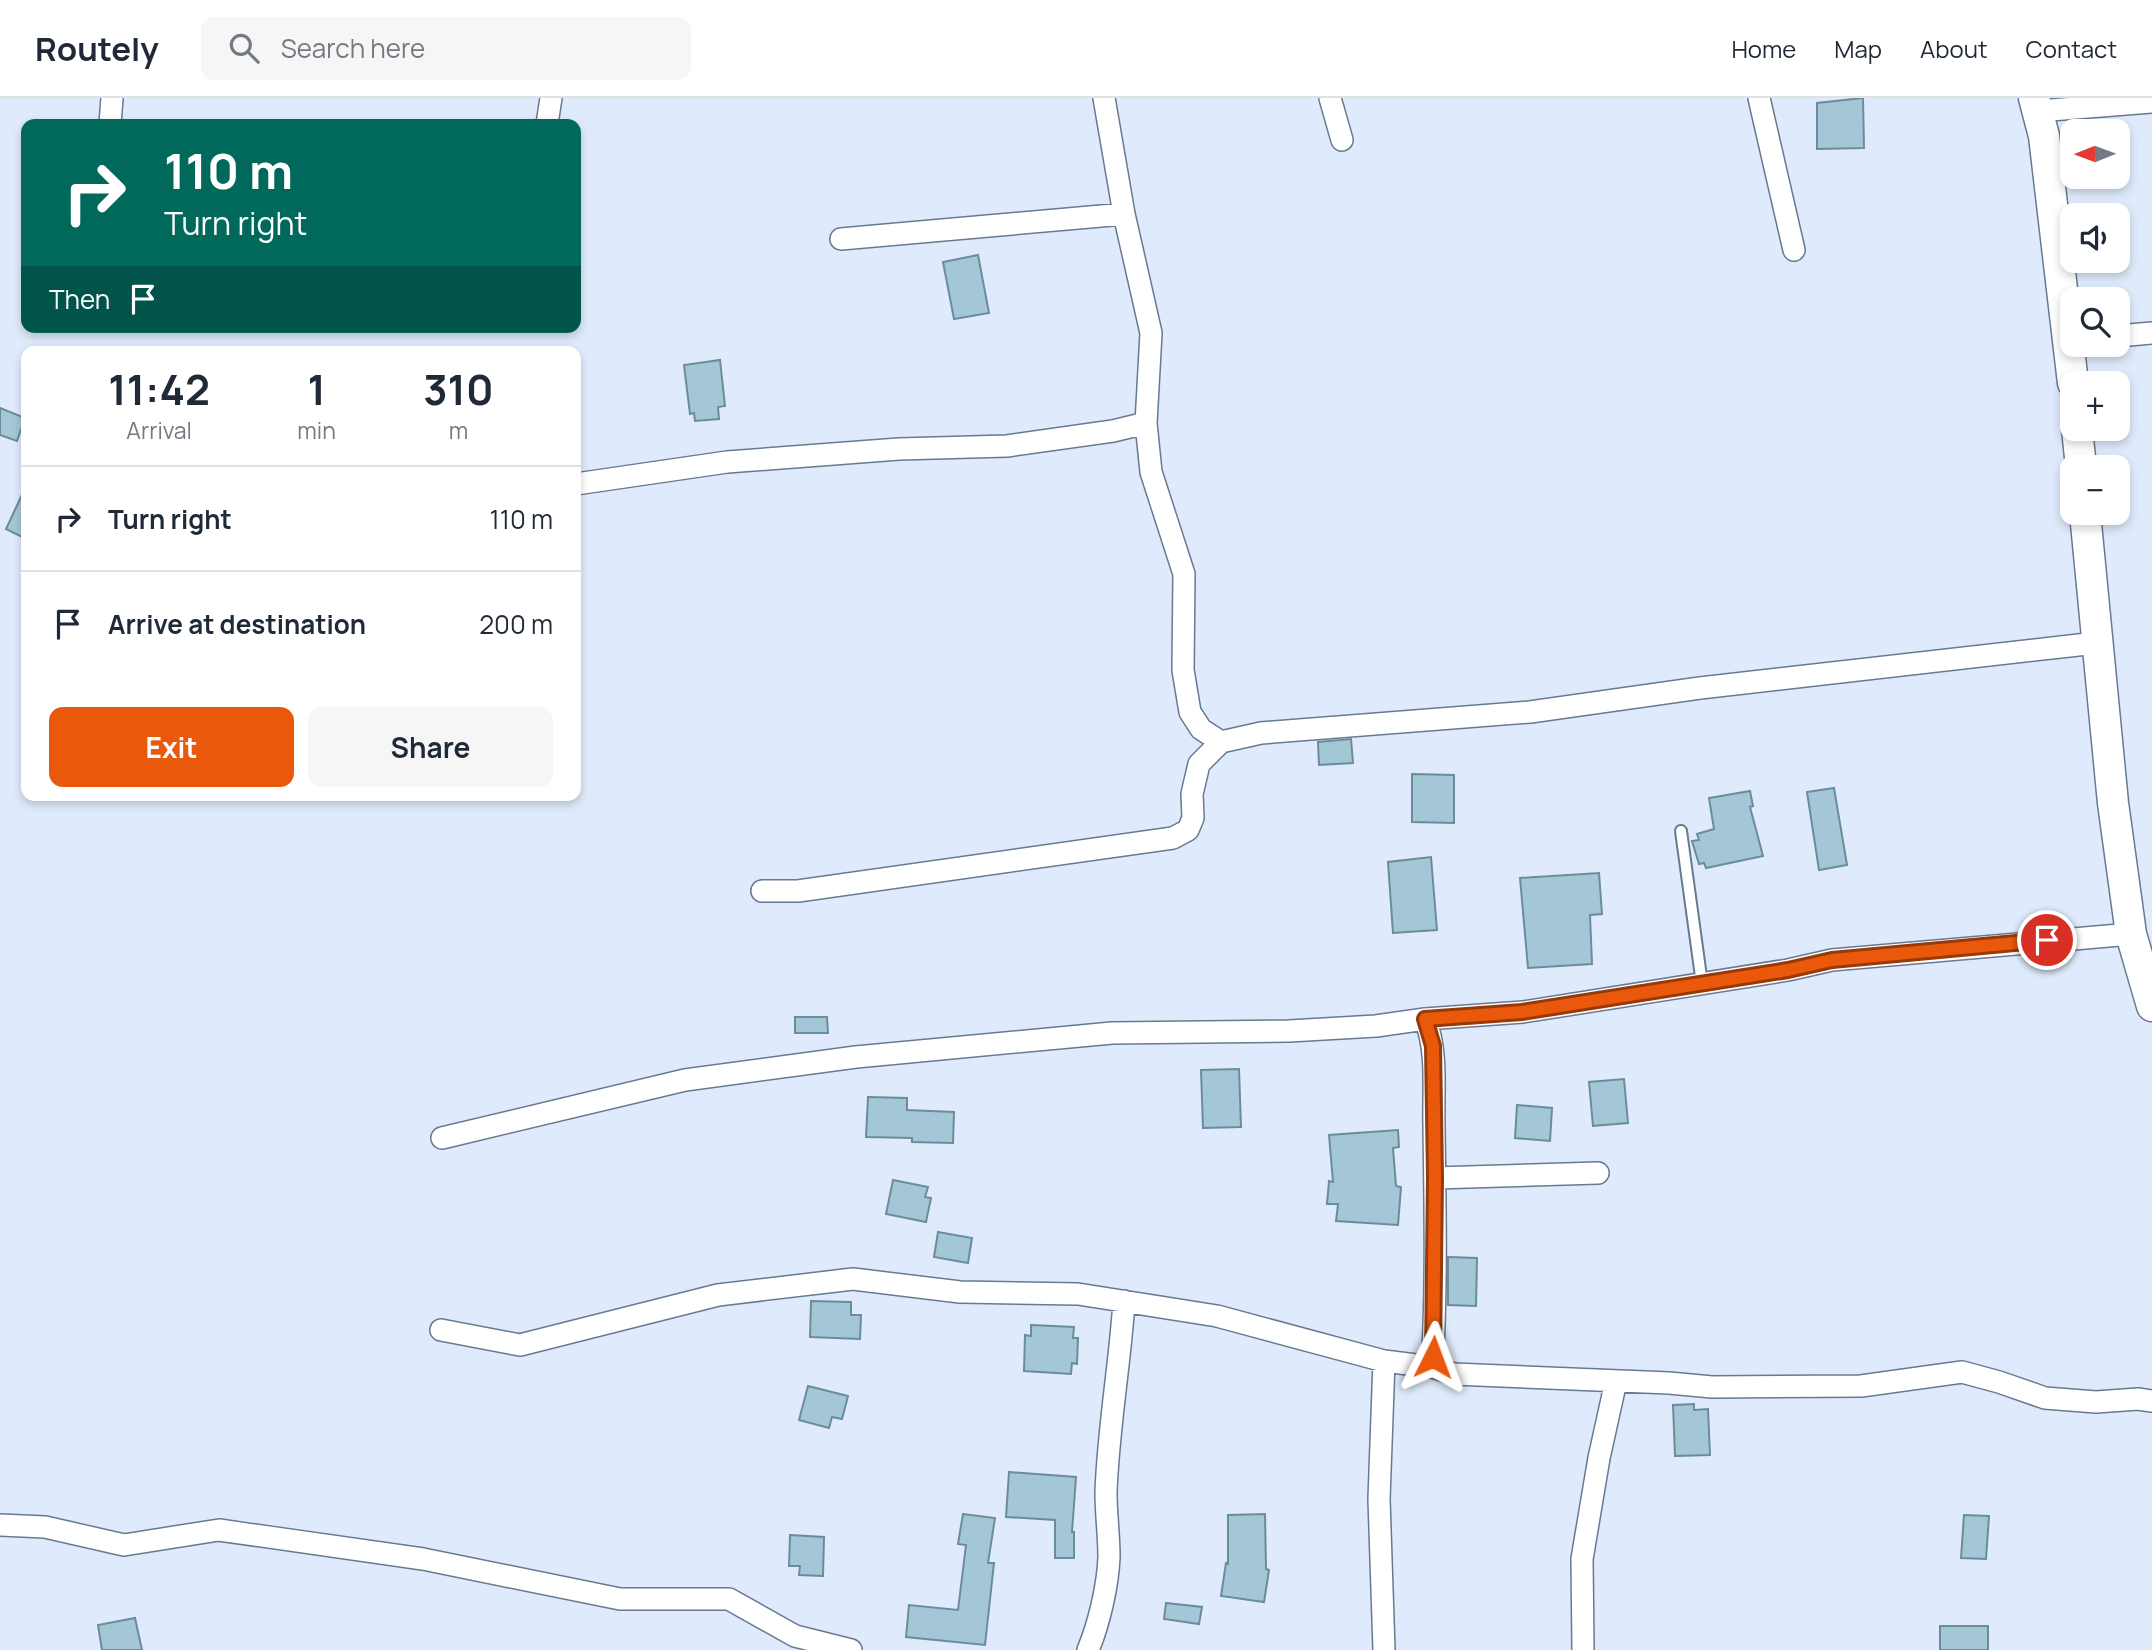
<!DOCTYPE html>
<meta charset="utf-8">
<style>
body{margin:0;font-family:Manrope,sans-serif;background:#f6f6f7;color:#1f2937;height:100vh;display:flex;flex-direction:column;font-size:26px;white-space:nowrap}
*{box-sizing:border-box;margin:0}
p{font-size:23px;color:#747a83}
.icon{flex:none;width:38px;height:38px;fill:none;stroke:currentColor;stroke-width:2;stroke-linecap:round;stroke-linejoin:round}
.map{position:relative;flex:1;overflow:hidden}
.details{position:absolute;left:21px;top:248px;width:560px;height:455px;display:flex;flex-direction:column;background:#fff;border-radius:14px;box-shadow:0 4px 10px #0003}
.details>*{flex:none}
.top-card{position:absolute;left:21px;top:21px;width:560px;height:214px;border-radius:14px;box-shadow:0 4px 10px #0003;background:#00695c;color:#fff;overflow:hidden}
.needle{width:46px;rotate:269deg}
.fabs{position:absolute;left:2060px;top:21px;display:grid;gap:14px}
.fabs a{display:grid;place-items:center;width:70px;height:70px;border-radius:14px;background:#fff;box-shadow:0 4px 10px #0003;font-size:35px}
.pin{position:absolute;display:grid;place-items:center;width:60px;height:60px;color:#fff;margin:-30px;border:4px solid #fff;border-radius:50%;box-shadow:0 2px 7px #0007}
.me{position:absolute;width:77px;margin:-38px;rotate:3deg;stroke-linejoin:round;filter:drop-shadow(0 0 5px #0008)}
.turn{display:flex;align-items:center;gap:24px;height:147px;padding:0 28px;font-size:32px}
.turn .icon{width:91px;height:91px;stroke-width:2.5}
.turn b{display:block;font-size:49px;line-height:60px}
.then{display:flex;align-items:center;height:66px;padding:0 28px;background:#0003;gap:14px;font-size:26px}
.eta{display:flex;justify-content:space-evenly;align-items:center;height:119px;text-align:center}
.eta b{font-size:42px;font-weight:700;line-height:49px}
.cta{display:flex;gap:14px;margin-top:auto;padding:14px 28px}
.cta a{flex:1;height:80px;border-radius:14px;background:#ea580c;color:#fff;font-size:28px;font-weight:700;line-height:80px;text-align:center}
.cta a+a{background:#f6f6f7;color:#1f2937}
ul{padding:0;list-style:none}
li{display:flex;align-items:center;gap:21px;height:105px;padding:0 28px;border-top:2px solid #e0e1e3}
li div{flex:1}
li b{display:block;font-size:26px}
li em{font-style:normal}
header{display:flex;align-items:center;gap:42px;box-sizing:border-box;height:98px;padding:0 35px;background:#fff;border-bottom:2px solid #e0e1e3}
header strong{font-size:33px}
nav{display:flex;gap:38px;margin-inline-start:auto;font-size:24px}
.search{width:490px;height:63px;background:#f6f6f7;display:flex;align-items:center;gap:18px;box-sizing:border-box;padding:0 24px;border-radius:14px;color:#747a83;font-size:26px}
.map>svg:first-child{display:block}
.building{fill:#a4c7d7;stroke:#6b8c9b;stroke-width:2}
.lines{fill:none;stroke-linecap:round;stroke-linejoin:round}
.lane-casing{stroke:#687992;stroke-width:14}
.street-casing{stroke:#687992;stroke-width:24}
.secondary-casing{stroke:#687992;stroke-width:33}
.lane{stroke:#fff;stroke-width:10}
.street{stroke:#fff;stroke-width:21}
.secondary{stroke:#fff;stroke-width:30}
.route-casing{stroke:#983908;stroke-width:18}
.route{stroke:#ea580c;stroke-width:12}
</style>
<header>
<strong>Routely</strong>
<div class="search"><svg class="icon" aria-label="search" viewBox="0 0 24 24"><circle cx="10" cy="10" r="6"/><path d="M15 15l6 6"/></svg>Search here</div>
<nav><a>Home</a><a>Map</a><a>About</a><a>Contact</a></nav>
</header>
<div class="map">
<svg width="2152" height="1552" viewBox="0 0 2152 1552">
<rect width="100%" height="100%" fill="#dfebfc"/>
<path class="building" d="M1863 0 1864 50 1817 51V5Z
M978 157 989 215 954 221 943 164Z
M720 262 725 308 718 309 719 321 695 323 694 315 690 316 684 267Z
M0 310 25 320 17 343 0 337Z
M26 388V441L6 431Z
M1351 641 1353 665 1319 667 1318 644Z
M1412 676 1454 677V725L1412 724Z
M1834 690 1847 767 1819 772 1807 694Z
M1750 693 1753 708 1750 709 1763 758 1706 770 1704 765 1699 766 1692 743 1699 742 1697 736 1714 731 1709 700Z
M1431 759 1437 832 1393 835 1388 764Z
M1599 775 1602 816 1590 817 1592 866 1528 870 1520 780Z
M795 919H827L828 935H795Z
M1239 971 1241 1029 1203 1030 1201 972Z
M1624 981 1628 1025 1593 1028 1589 984Z
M868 999 907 1000V1012L954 1014 953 1045 912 1044V1040L866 1039Z
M1517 1007 1552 1010 1550 1043 1515 1040Z
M1398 1032 1399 1049 1393 1050 1396 1088 1401 1089 1398 1127 1336 1123 1338 1106H1327L1329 1083 1333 1084 1329 1037Z
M893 1082 928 1089 925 1099 931 1100 926 1124 886 1116Z
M938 1134 972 1140 968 1165 934 1159Z
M1448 1159 1477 1160 1476 1208 1448 1207Z
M811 1203 851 1204V1217H861L860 1241 810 1239Z
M1031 1227 1074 1229 1073 1240H1078L1077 1266 1072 1265 1071 1276 1024 1273 1025 1237 1031 1238Z
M808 1288 848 1298 842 1321 832 1319 829 1330 799 1322Z
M1694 1306V1312L1708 1311 1710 1357 1675 1358 1673 1307Z
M1009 1374 1076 1379 1072 1434H1074V1460H1055V1422L1006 1419Z
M963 1416 995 1420 988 1465H994L985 1547 906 1539 909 1507 958 1512 966 1447 958 1446Z
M1265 1416 1266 1471 1269 1472 1264 1504 1221 1498 1226 1465 1228 1466V1417Z
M1964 1417 1989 1418 1986 1461 1961 1460Z
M790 1437 824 1439 823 1478 799 1477 800 1468H789Z
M1166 1505 1202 1509 1199 1526 1164 1521Z
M135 1520 142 1552H102L98 1527Z
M1940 1528H1988V1552H1940Z"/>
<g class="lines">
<defs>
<path id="lane" d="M1681 733 1702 886"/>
<path id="street" d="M1330 0 1342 42
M1759 0 1794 152
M2038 13 2152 4
M110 26 112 0
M547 26 551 0
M841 141 1124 116
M2118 238 2152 235
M1146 325 1151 374 1184 476 1183 572 1190 614 1201 631 1221 644
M576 386 727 364 899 351 1007 348 1113 333 1146 325 1151 235 1124 116 1104 0
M762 793H798L1173 740 1188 732 1193 720 1192 696 1199 666 1221 644 1261 635 1530 614 1700 590 2096 545
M1425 921 1523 914 1788 872 1832 862 2131 836
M442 1040 685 982 856 959 1112 935 1289 933 1376 928 1425 921C1438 954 1433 992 1434 1027 1435 1107 1437 1189 1432 1269L1454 1276 1669 1285 1712 1289 1861 1288 1962 1274 1999 1284 2045 1300 2096 1304 2138 1301 2152 1303
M1435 1080 1598 1075
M441 1232 520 1247 718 1197 853 1181 960 1194 1078 1196 1217 1218 1384 1263 1432 1269
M0 1427 45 1429 124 1447 219 1432 423 1461 620 1501H729L795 1538 851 1552
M1088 1552C1099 1526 1108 1487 1109 1459 1109 1437 1106 1416 1106 1395 1108 1331 1120 1267 1124 1203
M1384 1552 1379 1401 1384 1263
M1583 1552 1582 1461 1599 1360 1616 1283"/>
<path id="secondary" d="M2034 0 2044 38 2073 285
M2077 331 2081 369
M2085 415 2113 705 2131 836 2152 908"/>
</defs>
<use href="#lane" class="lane-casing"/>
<use href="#street" class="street-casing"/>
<use href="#secondary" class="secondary-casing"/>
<use href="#lane" class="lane"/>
<use href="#street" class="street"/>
<use href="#secondary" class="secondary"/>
</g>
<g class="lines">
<defs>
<path id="route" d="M1433 1259 1435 1080 1433 948 1425 921 1522 914 1788 872 1832 862 2047 842"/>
</defs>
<use href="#route" class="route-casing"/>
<use href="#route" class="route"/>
</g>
</svg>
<div class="fabs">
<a><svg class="needle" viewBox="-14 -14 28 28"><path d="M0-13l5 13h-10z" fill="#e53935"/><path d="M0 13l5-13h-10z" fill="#747a83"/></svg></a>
<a><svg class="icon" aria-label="sound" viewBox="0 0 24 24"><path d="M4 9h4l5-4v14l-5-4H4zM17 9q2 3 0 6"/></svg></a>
<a><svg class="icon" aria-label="search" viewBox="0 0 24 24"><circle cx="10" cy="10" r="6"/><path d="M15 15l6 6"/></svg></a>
<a>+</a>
<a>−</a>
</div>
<div class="pin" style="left:2047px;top:842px;background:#d93025"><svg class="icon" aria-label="arrive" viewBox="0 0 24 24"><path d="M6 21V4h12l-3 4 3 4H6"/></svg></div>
<svg class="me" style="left:1433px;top:1259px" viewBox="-20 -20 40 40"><path d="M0-17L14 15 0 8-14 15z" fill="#ea580c" stroke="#fff" stroke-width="4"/></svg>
<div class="top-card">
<div class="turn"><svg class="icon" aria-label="right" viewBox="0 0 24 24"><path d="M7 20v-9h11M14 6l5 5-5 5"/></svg><div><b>110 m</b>Turn right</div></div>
<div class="then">Then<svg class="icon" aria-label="arrive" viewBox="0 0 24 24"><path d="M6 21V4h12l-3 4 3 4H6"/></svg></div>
</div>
<section class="details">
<div class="eta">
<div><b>11:42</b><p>Arrival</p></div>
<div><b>1</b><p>min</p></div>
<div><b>310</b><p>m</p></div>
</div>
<ul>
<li><svg class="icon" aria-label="right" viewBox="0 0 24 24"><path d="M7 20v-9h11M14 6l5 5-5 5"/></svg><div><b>Turn right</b></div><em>110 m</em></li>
<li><svg class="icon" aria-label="arrive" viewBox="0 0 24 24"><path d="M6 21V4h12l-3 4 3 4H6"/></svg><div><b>Arrive at destination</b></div><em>200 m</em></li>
</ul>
<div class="cta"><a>Exit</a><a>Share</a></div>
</section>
</div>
